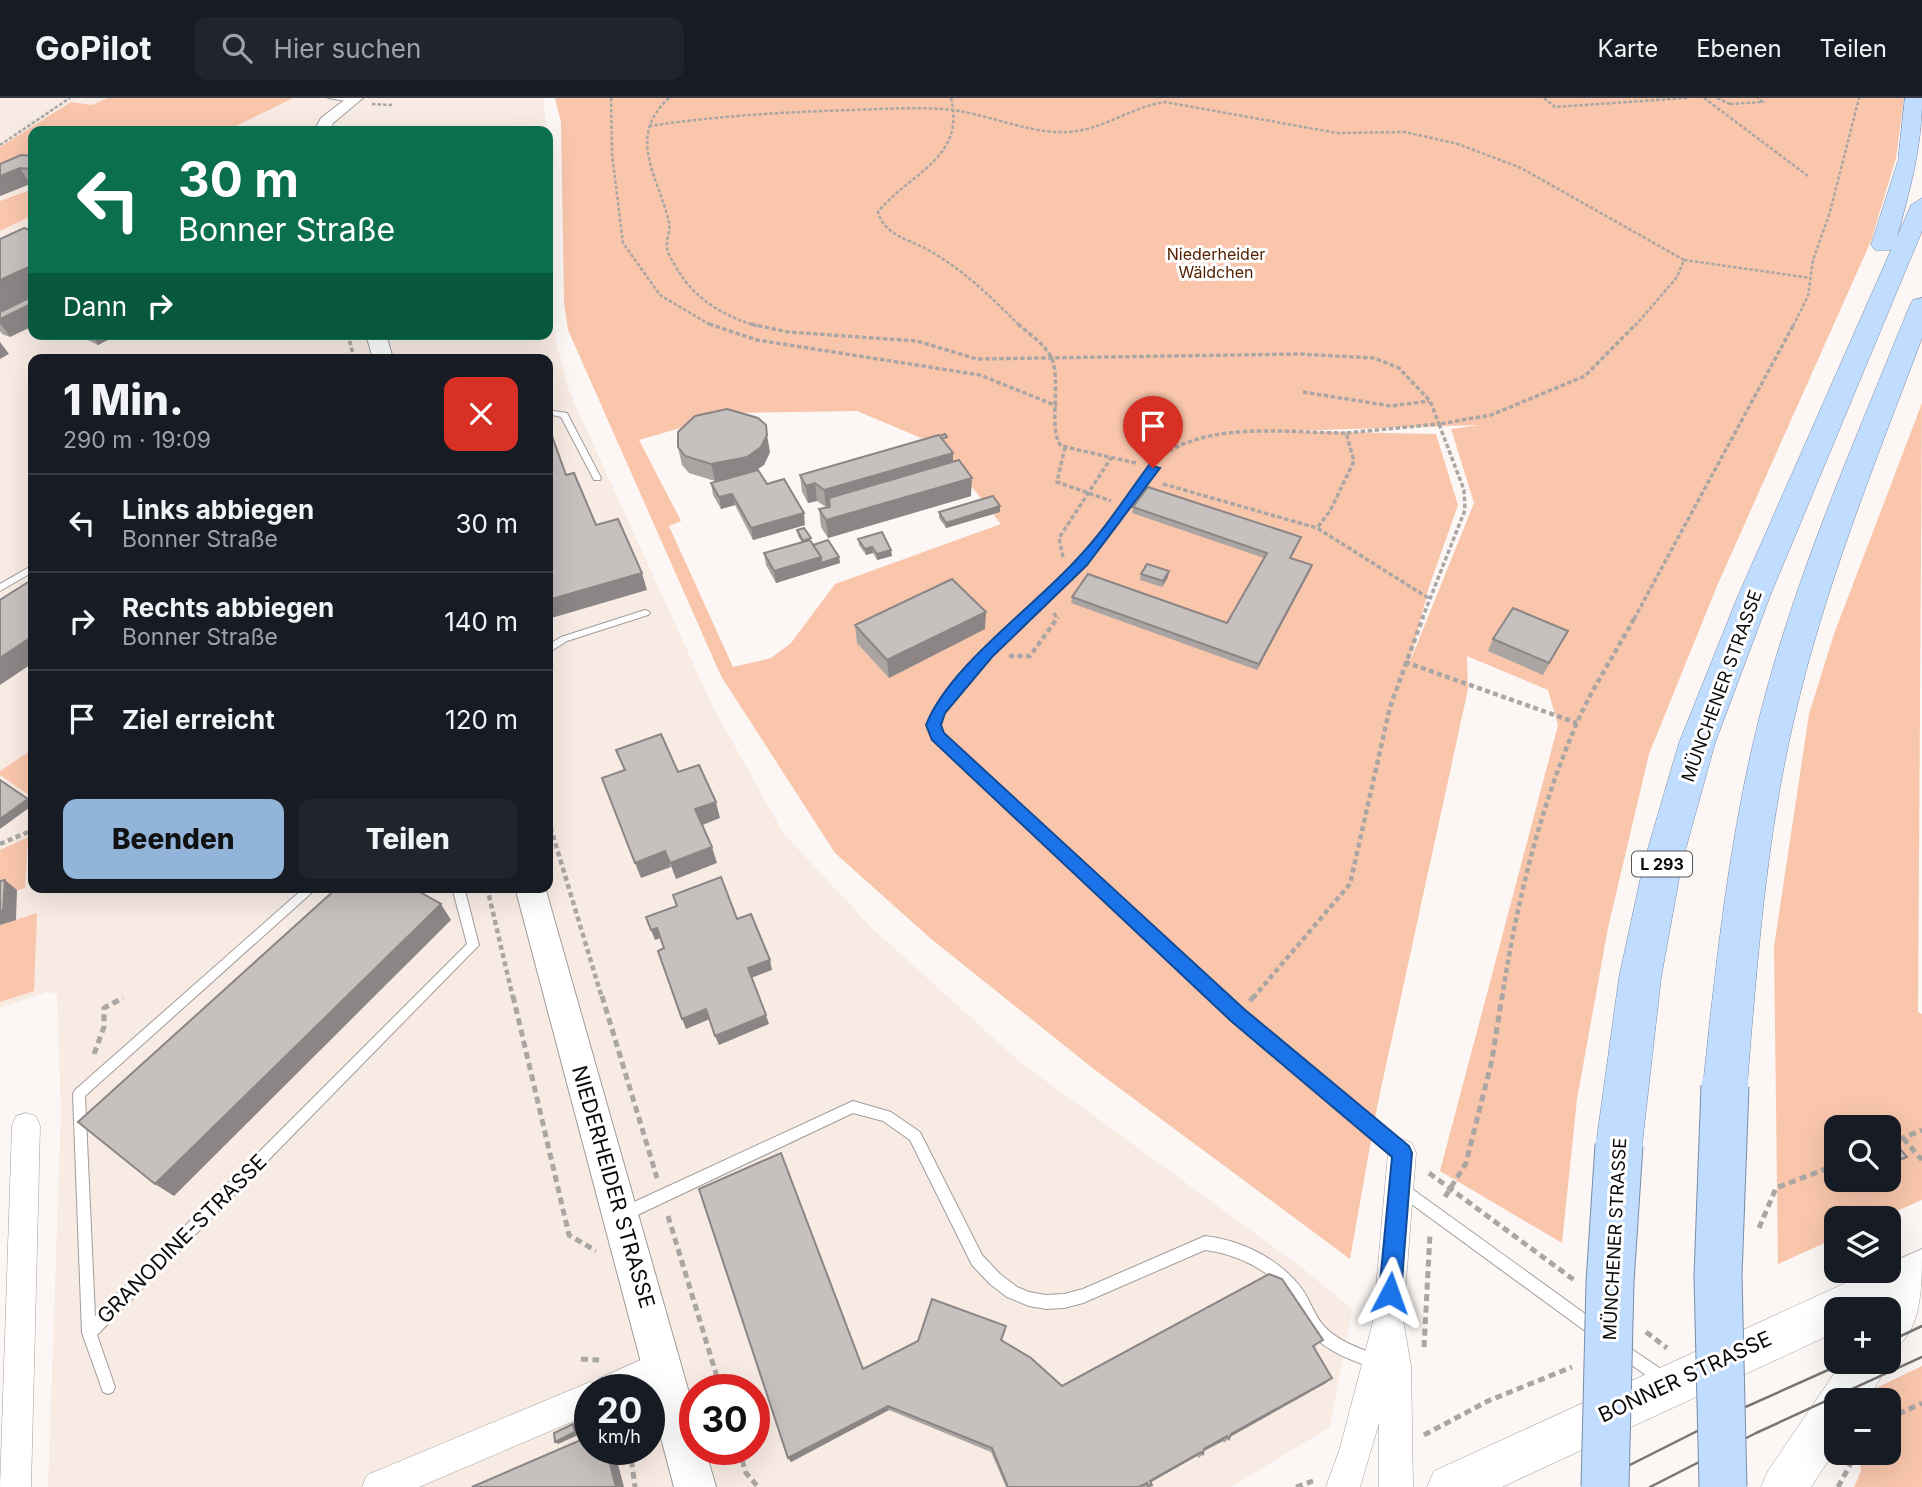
<!DOCTYPE html>
<html lang="de">
<meta charset="utf-8">
<style>
body{margin:0;font-family:Inter,sans-serif;background:#20242c;color:#f1f3f6;height:100vh;display:flex;flex-direction:column;font-size:26px;white-space:nowrap}
*{box-sizing:border-box;margin:0}
p{font-size:23px;color:#9ea1a6}
.icon{flex:none;width:38px;height:38px;fill:none;stroke:currentColor;stroke-width:2;stroke-linecap:round;stroke-linejoin:round}
.map{position:relative;flex:1;overflow:hidden}
.panel{position:absolute;left:28px;top:256px;width:525px;height:539px;display:flex;flex-direction:column;background:#171b24;border-radius:14px;box-shadow:0 7px 28px #0002}
.panel>*{flex:none}
.hud{position:absolute;left:28px;top:28px;width:525px;height:214px;border-radius:14px;box-shadow:0 7px 28px #0002;background:#0b6e4f;color:#fff;overflow:hidden}
.controls{position:absolute;left:1824px;top:1017px;display:grid;gap:14px}
.controls a{display:grid;place-items:center;width:77px;height:77px;border-radius:14px;background:#171b24;box-shadow:0 7px 28px #0002;font-size:35px}
.speed{position:absolute;left:574px;top:1276px;display:flex;gap:14px;font-size:35px;font-weight:700;text-align:center}
.speed>*{display:grid;place-content:center;width:91px;height:91px;border-radius:50%;background:#171b24;box-shadow:0 7px 28px #0002;line-height:1}
.speed small{font-size:18px;font-weight:400}
.speed .limit{border:10px solid #d22;background:#fff;color:#111}
.pin{position:absolute;display:grid;place-items:center;width:60px;height:60px;color:#fff;margin:-72px -30px;border-radius:50% 50% 50% 0;rotate:-45deg;box-shadow:0 0 7px #0007}
.pin .icon{rotate:45deg}
.me{position:absolute;width:77px;margin:-38px;rotate:4deg;stroke-linejoin:round;filter:drop-shadow(0 0 5px #0008)}
.turn{display:flex;align-items:center;gap:24px;height:147px;padding:0 35px;font-size:32px}
.turn .icon{width:91px;height:91px;stroke-width:2.5}
.turn b{display:block;font-size:49px;line-height:60px}
.then{display:flex;align-items:center;height:66px;padding:0 35px;background:#0003;gap:14px;font-size:26px}
.round{display:grid;place-items:center;flex:none;width:74px;height:74px;border-radius:14px;background:#20242c}
.overview{display:flex;align-items:center;justify-content:space-between;height:119px;padding:0 35px}
h1{font-size:42px;font-weight:800;line-height:52px}
.primary-button{display:flex;gap:14px;margin-top:auto;padding:14px 35px}
.primary-button a{flex:1;height:80px;border-radius:14px;background:#92b4d9;color:#111;font-size:28px;font-weight:800;line-height:80px;text-align:center}
.primary-button a+a{background:#20242c;color:#f1f3f6}
ul{padding:0;list-style:none}
li{display:flex;align-items:center;gap:21px;height:98px;padding:0 35px;border-top:2px solid #363941}
li div{flex:1}
li b{display:block;font-size:26px}
li em{font-style:normal}
header{display:flex;align-items:center;gap:42px;box-sizing:border-box;height:98px;padding:0 35px;background:#171b24;border-bottom:2px solid #363941}
header strong{font-size:33px}
nav{display:flex;gap:38px;margin-inline-start:auto;font-size:24px}
.search{width:490px;height:63px;background:#20242c;display:flex;align-items:center;gap:18px;box-sizing:border-box;padding:0 24px;border-radius:14px;color:#9ea1a6;font-size:26px}
.map>svg:first-child{display:block}
.built{fill:#f8ebe4;fill-rule:evenodd}
.green{fill:#f9c6ac;fill-rule:evenodd}
.lines{fill:none;stroke-linecap:round;stroke-linejoin:round}
.service-casing{stroke:#a19c9a;stroke-width:2}
.minor-casing{stroke:#a19c9a;stroke-width:1}
.tertiary-casing{stroke:#a19c9a;stroke-width:2}
.secondary-casing{stroke:#a19c9a;stroke-width:1}
.trunk-casing{stroke:#788da9;stroke-width:1}
.path-far3{stroke:#aaa6a4;stroke-width:2.5;stroke-dasharray:3.5 2;stroke-linecap:butt}
.path-far2{stroke:#aaa6a4;stroke-width:3.5;stroke-dasharray:4.5 2.5;stroke-linecap:butt}
.path-far1{stroke:#aaa6a4;stroke-width:4.5;stroke-dasharray:5 3.5;stroke-linecap:butt}
.path{stroke:#aaa6a4;stroke-width:5;stroke-dasharray:7 4.5;stroke-linecap:butt}
.service{fill:#fff;fill-rule:evenodd}
.minor{fill:#fff;fill-rule:evenodd}
.tertiary{fill:#fff;fill-rule:evenodd}
.secondary{fill:#fff;fill-rule:evenodd}
.trunk{fill:#c0dcfe;fill-rule:evenodd}
.tram{stroke:#787573;stroke-width:2.5}
.trunk-bridge-casing{stroke:#788da9;stroke-width:49;stroke-linecap:butt}
.trunk-bridge{stroke:#c0dcfe;stroke-width:47}
.wall{fill:#aaa5a3}
.shaded-wall{fill:#8b8685}
.building{fill:#c6c0be;stroke:#8b8685;stroke-width:2}
.route{fill:#1a73e8;stroke:#114b97;stroke-width:2}
.labels{text-anchor:middle;stroke-width:6;stroke-linejoin:round;paint-order:stroke}
.far-park-label{font-size:16px;fill:#552101;stroke:#fff}
.shield{fill:#fff;stroke:#565454;stroke-width:2}
.shield-label{font-size:16px;font-weight:bold;fill:#0d0b0a}
.street-label{font-size:18px;fill:#0d0b0a;stroke:#fff}
.near-street-label{font-size:21px;fill:#0d0b0a;stroke:#fff}
</style>
<header>
<strong>GoPilot</strong>
<div class="search"><svg class="icon" aria-label="search" viewBox="0 0 24 24"><circle cx="10" cy="10" r="6"/><path d="M15 15l6 6"/></svg>Hier suchen</div>
<nav><a>Karte</a><a>Ebenen</a><a>Teilen</a></nav>
</header>
<div class="map">
<svg width="1922" height="1389" viewBox="0 0 1922 1389">
<rect width="100%" height="100%" fill="#fcf7f4"/>
<path class="built" d="M0 0H543L547 33H33V236H548V60L550 221 569 293 713 609 784 736 873 831 1020 964 1301 1169 1352 1211 1330 1329 1231 1389H48L61 1014 57 896 47 894 0 910ZM33 261H548V789H33ZM590 1292H649V1351H590ZM695 1292H754V1351H695Z"/>
<path class="green" d="M108 0H293L226 33H33V68L0 65V49L71 4 92 7Z
M555 0H1904L1896 60 1871 143 1717 488 1649 656 1608 830 1577 1001 1562 1145 1440 1073 1558 627 1548 592 1467 558 1468 591 1377 1009 1350 1161 1095 972 930 840 835 755 721 578 568 232 564 204 561 24ZM857 313 940 348 1001 426 835 486 791 545 771 560 733 569 669 428 681 423 639 342 732 315ZM1479 327 1451 331 1474 405 1409 566 1429 489 1458 407 1436 336 1289 333Z
M33 91V117L0 133V103Z
M1922 305 1918 914 1922 916V1102L1881 1120H1836V1140L1778 1166 1774 849 1809 616 1834 536ZM1836 1029H1888V1082H1836Z
M33 651V700L0 677V673Z
M28 739 25 790 0 798V752Z
M37 815 34 893 0 904V827Z
M1922 1268V1389H1854L1861 1373 1858 1355 1888 1354V1302H1868L1874 1291Z"/>
<g class="lines">
<defs>
<path id="service" d="M328 0H349L356 2 353 4Z
M548 312 567 315 601 380 600 382H594L593 380 561 319 548 316Z
M1153 367 1157 370C1134 403 1111 440 1083 469 1034 521 971 562 938 627L941 636 1242 913 1407 1050 1409 1055 1407 1060 1402 1061 1397 1060 1234 921 933 641 928 627C965 557 1027 519 1079 462 1106 434 1127 400 1150 368Z
M33 467V474L0 493V486Z
M645 512 648 513 650 515 648 517 567 543 548 555V547L561 539Z
M305 789H318L85 998 95 1218 467 846 452 789H464L479 847 97 1237 115 1289 113 1294 108 1296 103 1294 82 1235 73 996 75 992Z
M853 1003 891 1014 920 1034 982 1157 1000 1176 1017 1189 1029 1194 1046 1197 1064 1196 1083 1191 1205 1138C1241 1142 1280 1161 1302 1191 1310 1202 1314 1217 1324 1228 1338 1244 1361 1250 1380 1259L1382 1264 1380 1269 1375 1271C1355 1263 1329 1255 1314 1238 1304 1227 1300 1212 1292 1201 1272 1173 1238 1156 1205 1152L1083 1205 1064 1210 1046 1211 1029 1208 1007 1199 990 1186 972 1167 910 1042 883 1023 853 1015 629 1121 624 1123 619 1121 617 1116 619 1111Z
M1404 1085 1602 1228 1604 1233 1602 1238 1597 1240 1592 1238 1399 1097 1397 1092 1399 1087Z
M1621 1244 1667 1275 1669 1280 1667 1285 1662 1287 1657 1285 1616 1256 1614 1251 1616 1246Z"/>
<path id="minor" d="M26 1015 36 1018 40 1028 31 1389H0L12 1028 16 1018Z
M1402 1041 1412 1045 1416 1055 1403 1222 1411 1268 1413 1389H1379V1325L1360 1389H1326L1340 1350 1373 1224 1388 1055 1392 1045Z
M663 1252 674 1257 679 1268 674 1279 647 1292H590V1316L419 1389H362L367 1377 590 1284 595 1286 598 1281Z"/>
<path id="tertiary" d="M347 0H363L333 25 330 33H314L321 20Z
M366 236H386L393 261H373Z
M515 789H545L695 1316V1351H705L716 1389H674Z"/>
<path id="secondary" d="M1922 1151C1922 1192 1922 1237 1888 1255V1211H1836V1234L1502 1389H1427L1434 1373 1874 1172H1888V1166Z
M1888 1263 1889 1264 1868 1302H1836V1351L1811 1389H1761L1768 1373 1842 1264Z"/>
<path id="trunk" d="M1905 0H1922C1922 49 1910 92 1897 139L1911 107 1922 100V133L1770 498 1715 645 1682 764 1661 880 1642 1047 1635 1063 1619 1069 1603 1063 1596 1047 1619 880 1644 764 1679 645 1738 498 1891 152H1875L1871 147 1898 63Z
M1922 200V240C1875 365 1824 490 1794 621 1766 741 1757 865 1747 988L1741 1003 1725 1009 1709 1003 1703 988C1716 865 1729 741 1759 621 1795 478 1855 343 1910 207L1913 202Z"/>
</defs>
<use href="#service" class="service-casing"/>
<use href="#minor" class="minor-casing"/>
<use href="#tertiary" class="tertiary-casing"/>
<use href="#secondary" class="secondary-casing"/>
<use href="#trunk" class="trunk-casing"/>
<path class="path-far3" d="M611 0 612 56 623 145 660 197 712 228
M669 0C626 39 658 78 669 124 671 132 666 141 667 150 668 157 675 168 679 174 696 202 726 219 757 228
M951 0C966 61 910 74 878 114 885 138 909 141 928 152 964 172 991 199 1020 228
M1544 0 1555 9 1687 0
M1704 0 1808 78
M1717 0 1732 7
M372 6 392 7
M1730 6 1763 4 1758 0
M649 28C716 18 784 14 852 12 882 11 912 9 943 11 985 14 1026 36 1068 34 1103 32 1131 9 1165 4L1337 35 1405 34 1458 46 1521 70 1684 162 1677 179 1635 228
M0 47 70 0
M1684 162 1811 180
M1793 228 1808 198 1813 162 1830 114 1859 0"/>
<path class="path-far2" d="M709 226 757 242 980 277 1057 308
M751 226 788 234 917 243 977 261 1299 256 1374 260 1399 270 1430 303 1439 326 1346 335 1354 363 1330 413 1317 430
M1018 226C1028 235 1043 245 1050 257 1063 278 1047 331 1061 348L1136 365
M348 236 354 261
M313 240 330 236
M1303 294 1391 308 1429 303
M1065 349 1057 384 1111 403
M1163 357C1213 323 1288 335 1346 335
M1163 386 1317 430 1430 501
M1063 459 1059 440 1111 360
M1054 515 1057 521
M1422 521 1465 412 1464 392 1439 326 1491 317 1585 278 1636 226
M1634 521 1794 226"/>
<path class="path-far1" d="M1009 558H1030L1058 519
M1405 564 1577 625
M548 721 602 900
M0 746 33 732
M487 789 513 900
M1253 900 1350 786 1390 609 1423 519
M1502 900C1516 808 1539 712 1576 627 1592 590 1616 554 1635 519"/>
<path class="path" d="M513 898 569 1137 596 1153
M602 898 657 1080
M1250 903 1254 898
M94 956 104 929V910L123 900
M1903 1040 1922 1062
M1888 1046 1922 1032
M1429 1075 1574 1182
M1445 1099 1466 1065 1492 962 1502 898
M668 1118 721 1292
M1759 1130 1776 1090 1836 1067
M1646 1234 1667 1250
M1424 1249 1430 1136
M581 1261 599 1262
M1888 1321 1922 1305
M1424 1337 1488 1303 1572 1269
M630 1351 635 1389
M739 1351 746 1375 758 1389
M1296 1389 1313 1383
M1838 1389 1857 1354"/>
<use href="#service" class="service"/>
<use href="#minor" class="minor"/>
<use href="#tertiary" class="tertiary"/>
<use href="#secondary" class="secondary"/>
<use href="#trunk" class="trunk"/>
<path class="tram" d="M1888 1244 1922 1228
M1586 1389 1741 1311 1846 1264
M1650 1389 1756 1335 1922 1259"/>
<defs>
<path id="trunk-bridge" d="M1605 1389 1610 1184 1619 1047
M1723 1389 1718 1178 1725 988"/>
</defs>
<use href="#trunk-bridge" class="trunk-bridge-casing"/>
<use href="#trunk-bridge" class="trunk-bridge"/>
</g>
<path class="wall" d="M33 58V86H30L0 98V66Z
M0 141 10 239 2 236 0 233Z
M75 236H119L98 247Z
M947 345 946 346 953 355V364L971 398 828 440 821 429 819 411 830 408 826 409 817 403 808 405 802 394 800 377Z
M678 349 770 354 764 367 754 374 805 427 753 442 735 407 721 411 713 397 711 385 730 380 715 383 689 375 682 367Z
M1133 409 1301 439 1291 460 1312 467 1310 473 1257 572 1071 505 1072 499 1227 525 1264 460 1132 415Z
M939 414H1000L946 430 939 420Z
M797 432 811 443 813 447 839 459 840 465 776 485 766 467 764 455 802 444 798 438Z
M858 441 892 458 877 462 873 455 866 457 859 447Z
M1169 473 1168 479 1162 489 1140 482 1141 476Z
M855 527 985 531 889 580 857 545Z
M1568 533 1543 577 1488 553 1493 541Z
M1006 1228 1002 1243 1062 1288 1317 1248 1314 1250 1326 1285 1230 1339 1224 1345 1223 1343 1204 1353 1203 1356 1199 1360 1197 1358 1151 1384 1152 1387 1150 1389H1006L991 1354 889 1312 791 1364 788 1360 863 1271Z"/>
<path class="shaded-wall" d="M20 70 30 86 0 98V78Z
M33 167V228L10 239 0 225V182Z
M92 236H119L98 247Z
M0 244 9 256 0 261Z
M767 337 770 354 764 367 750 376 715 383 711 366Z
M953 355V372L826 409 824 392Z
M972 380 971 398 828 440 826 422Z
M815 385 817 403 808 405 806 388Z
M732 396 735 407 721 411 719 399Z
M1000 408V414L946 430V425Z
M804 415 805 427 753 442 751 430Z
M872 449 873 455 866 457 865 451Z
M891 452 892 458 877 462V456Z
M821 459H839L840 465 776 485 774 473Z
M1312 467 1310 473 1257 572 1259 566Z
M1169 473 1168 479 1162 489 1163 483Z
M642 475 647 492 548 521V502Z
M986 514 985 531 889 580 887 562Z
M33 538V565L0 587V560Z
M28 701 33 707 0 731V721Z
M716 704 720 720 700 728 695 711Z
M712 749 717 765 676 781 670 765Z
M665 753 671 769 641 780 635 765Z
M5 782 17 792 16 822 0 827V813Z
M441 806 451 822 174 1098 155 1086Z
M657 830 661 840 655 842 651 832Z
M770 862 772 872 751 880 748 870Z
M706 911 710 921 686 931 682 921Z
M766 917 769 926 719 947 715 938Z
M1332 1280 1326 1285 1226 1341 1231 1336Z
M888 1308 889 1312 791 1364 788 1360Z
M573 1326 576 1329 578 1337 558 1346 555 1344Z
M1227 1338 1223 1343 1200 1355 1204 1351Z
M606 1351H614L624 1389H616Z
M1201 1354 1197 1358 1146 1387 1150 1383Z"/>
<path class="building" d="M21 57 33 58V71L20 70 0 78V66Z
M24 130 33 133V167L0 182V141Z
M33 198V205L0 221V214Z
M727 311 758 320 766 327 767 337 761 349 747 359 711 366 685 358 678 349V334L695 318Z
M548 327 566 377 574 375 596 427 618 421 642 475 548 502Z
M945 336 947 339 942 341 940 338Z
M939 337 953 355 824 392 815 385 806 388 800 377Z
M959 362 972 380 826 422 819 411 830 409 829 400Z
M758 372 767 386 784 381 804 415 751 430 732 396 719 399 711 385Z
M1148 389 1301 439 1290 460 1312 467 1259 566 1072 499 1088 476 1227 525 1267 455 1133 409Z
M993 398 1000 408 946 425 939 414Z
M804 430 811 440 803 443 797 432Z
M882 434 891 452 877 456 872 449 865 451 858 441Z
M810 442 821 459 774 473 764 455Z
M828 442 839 459 821 465V459L813 447Z
M1147 466 1169 473 1163 483 1141 476Z
M33 481V538L0 560V502Z
M952 481 986 514 887 562 855 527Z
M1513 510 1568 533 1549 565 1493 541Z
M661 636 678 674 699 667 716 704 695 711 712 749 670 765 665 753 635 765 602 680 625 672 616 652Z
M0 682 28 701 0 721Z
M721 779 737 821 751 816 770 862 748 870 766 917 715 938 706 911 682 921 658 853 664 850 657 830 651 832 646 819 677 808 673 797Z
M5 782 3 812 0 813V783Z
M338 789H411L441 806 155 1086 78 1024Z
M1900 1051 1907 1059 1891 1065 1888 1061V1055Z
M781 1055 863 1271 918 1243 932 1201 1006 1228 1001 1242 1031 1260 1062 1288 1269 1176 1282 1181 1323 1242 1313 1248 1332 1280 1231 1336 1229 1341 1227 1338 1204 1351 1203 1356 1201 1354 1150 1383 1152 1387 1148 1388 1147 1385 1139 1389H1008L992 1350 888 1308 788 1360 699 1091Z
M573 1326 575 1334 555 1344 554 1335Z
M590 1338V1351H606L616 1389H472Z"/>
<path class="route" d="M1149 367 1160 370 1087 467 992 559 945 615 941 627 944 635 1244 911 1409 1048 1412 1055 1401 1195 1398 1203 1390 1206 1382 1203 1379 1195 1392 1059 1231 923 932 642 926 627C949 568 1034 509 1077 461 1104 433 1126 398 1149 367Z"/>
<g class="labels">
<g class="far-park-label">
<text x="1216" y="162">Niederheider<tspan x="1216" dy="18">Wäldchen</tspan></text>
</g>
<rect class="shield" x="1632" y="753.5" width="60" height="25" rx="5"/>
<g class="shield-label">
<text x="1662" y="772">L 293</text>
</g>
<g class="street-label">
<text transform="translate(1722 588) rotate(-70)" y="6">MÜNCHENER STRASSE</text>
<text transform="translate(1615 1141) rotate(-87)" y="6">MÜNCHENER STRASSE</text>
</g>
<g class="near-street-label">
<text transform="translate(613 1089) rotate(74)" y="7">NIEDERHEIDER STRASSE</text>
<text transform="translate(182 1141) rotate(-45)" y="7">GRANODINE-STRASSE</text>
<text transform="translate(1685 1279) rotate(-25)" y="7">BONNER STRASSE</text>
</g>
</g>
</svg>
<div class="controls">
<a><svg class="icon" aria-label="search" viewBox="0 0 24 24"><circle cx="10" cy="10" r="6"/><path d="M15 15l6 6"/></svg></a>
<a><svg class="icon" aria-label="layers" viewBox="0 0 24 24"><path d="M12 4l9 5-9 5-9-5zM3 14l9 5 9-5"/></svg></a>
<a>+</a>
<a>−</a>
</div>
<div class="speed"><div>20<small>km/h</small></div><div class="limit">30</div></div>
<div class="pin" style="left:1153px;top:370px;background:#d93025"><svg class="icon" aria-label="arrive" viewBox="0 0 24 24"><path d="M6 21V4h12l-3 4 3 4H6"/></svg></div>
<svg class="me" style="left:1390px;top:1195px" viewBox="-20 -20 40 40"><path d="M0-17L14 15 0 8-14 15z" fill="#1a73e8" stroke="#fff" stroke-width="4"/></svg>
<div class="hud">
<div class="turn"><svg class="icon" aria-label="left" viewBox="0 0 24 24"><path d="M17 20v-9H6M10 6l-5 5 5 5"/></svg><div><b>30 m</b>Bonner Straße</div></div>
<div class="then">Dann<svg class="icon" aria-label="right" viewBox="0 0 24 24"><path d="M7 20v-9h11M14 6l5 5-5 5"/></svg></div>
</div>
<section class="panel">
<div class="overview"><div><h1>1 Min.</h1><p>290 m · 19:09</p></div><a class="round" style="background:#d93025;color:#fff"><svg class="icon" aria-label="close" viewBox="0 0 24 24"><path d="M6 6l12 12M18 6L6 18"/></svg></a></div>
<ul>
<li><svg class="icon" aria-label="left" viewBox="0 0 24 24"><path d="M17 20v-9H6M10 6l-5 5 5 5"/></svg><div><b>Links abbiegen</b><p>Bonner Straße</p></div><em>30 m</em></li>
<li><svg class="icon" aria-label="right" viewBox="0 0 24 24"><path d="M7 20v-9h11M14 6l5 5-5 5"/></svg><div><b>Rechts abbiegen</b><p>Bonner Straße</p></div><em>140 m</em></li>
<li><svg class="icon" aria-label="arrive" viewBox="0 0 24 24"><path d="M6 21V4h12l-3 4 3 4H6"/></svg><div><b>Ziel erreicht</b></div><em>120 m</em></li>
</ul>
<div class="primary-button"><a>Beenden</a><a>Teilen</a></div>
</section>
</div>
